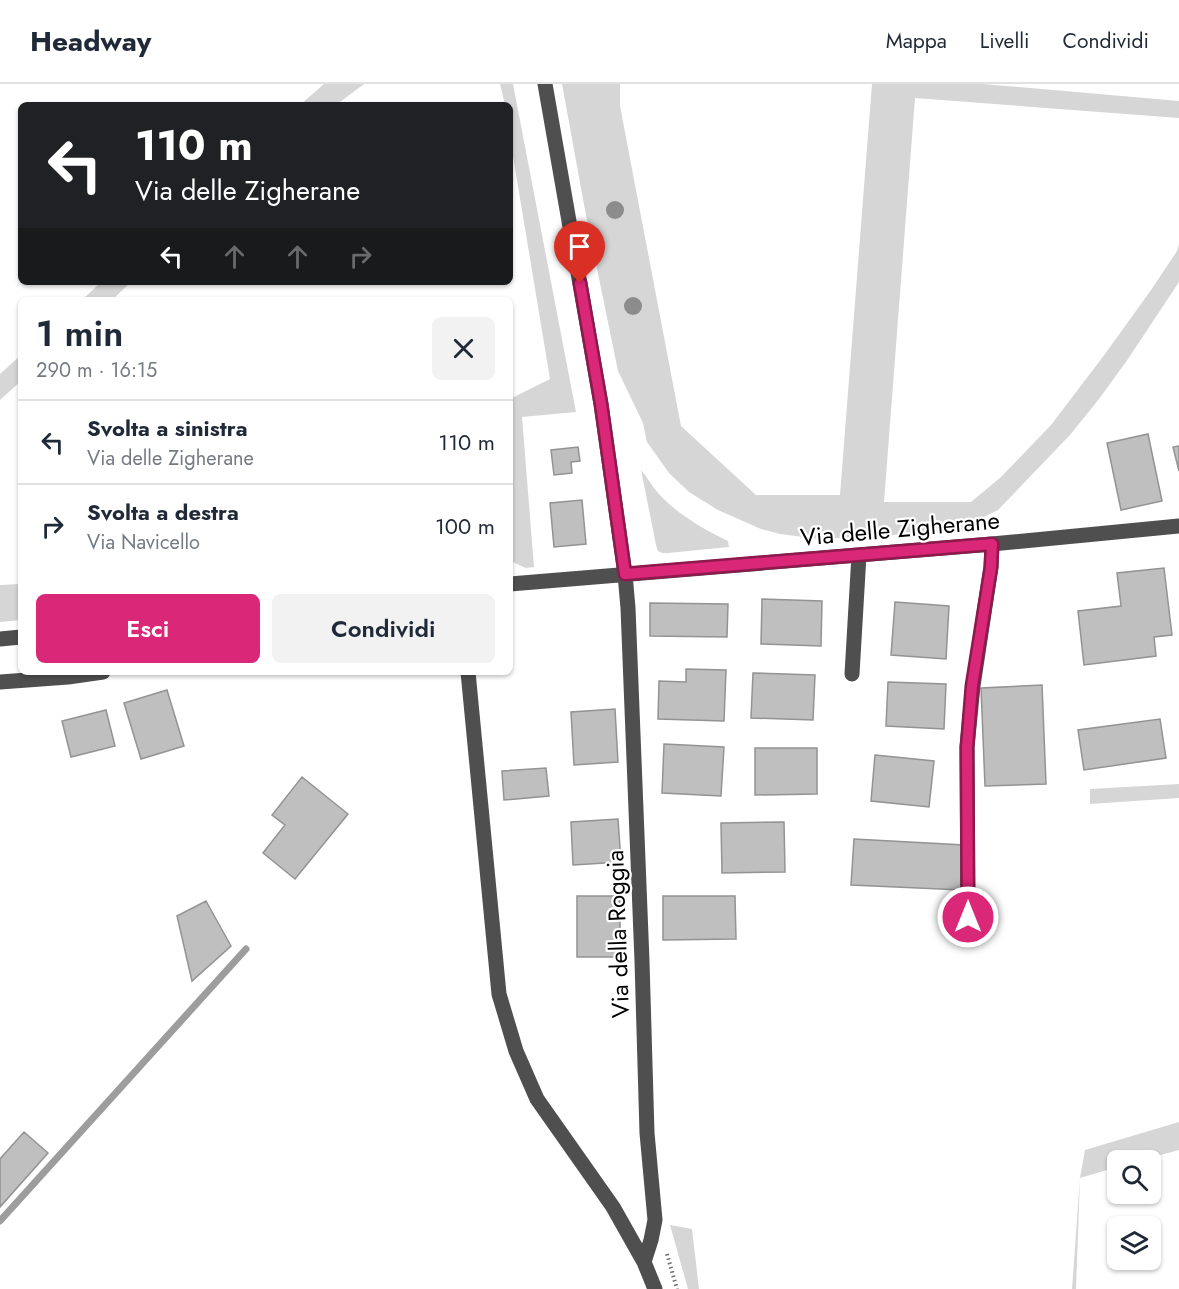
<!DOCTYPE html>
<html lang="it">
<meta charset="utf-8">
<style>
body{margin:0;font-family:Jost,sans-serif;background:#f2f2f3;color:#1f2937;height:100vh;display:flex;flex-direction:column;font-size:22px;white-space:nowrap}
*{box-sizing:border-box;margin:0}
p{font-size:20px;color:#747a83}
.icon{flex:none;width:33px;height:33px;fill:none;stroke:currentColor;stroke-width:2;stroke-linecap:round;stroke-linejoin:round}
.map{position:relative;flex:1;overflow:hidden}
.drawer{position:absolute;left:18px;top:213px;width:495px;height:378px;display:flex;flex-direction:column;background:#fff;border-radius:9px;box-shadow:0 2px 4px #0004}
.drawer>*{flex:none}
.banner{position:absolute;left:18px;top:18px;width:495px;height:183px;border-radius:9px;box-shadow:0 2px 4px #0004;background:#202124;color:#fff;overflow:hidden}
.tools{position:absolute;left:1107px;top:1066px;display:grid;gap:12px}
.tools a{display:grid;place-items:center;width:54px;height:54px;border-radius:9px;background:#fff;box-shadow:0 2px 4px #0004;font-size:30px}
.pin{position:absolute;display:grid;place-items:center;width:51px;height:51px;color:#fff;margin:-62px -26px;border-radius:50% 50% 50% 0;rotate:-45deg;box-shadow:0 0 6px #0007}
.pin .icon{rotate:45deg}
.me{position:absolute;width:66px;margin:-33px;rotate:0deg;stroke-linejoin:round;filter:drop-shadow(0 0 4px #0008)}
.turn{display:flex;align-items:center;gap:21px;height:126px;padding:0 18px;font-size:27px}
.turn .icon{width:78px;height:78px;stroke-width:2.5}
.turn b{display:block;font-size:42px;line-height:51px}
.lanes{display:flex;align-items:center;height:57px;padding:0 18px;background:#0003;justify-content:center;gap:30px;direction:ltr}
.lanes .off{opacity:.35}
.round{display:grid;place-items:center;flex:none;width:63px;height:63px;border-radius:9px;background:#f2f2f3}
.summary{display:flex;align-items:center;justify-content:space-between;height:102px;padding:0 18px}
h1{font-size:36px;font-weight:600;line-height:45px}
.primary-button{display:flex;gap:12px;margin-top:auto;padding:12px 18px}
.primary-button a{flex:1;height:69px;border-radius:9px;background:#db2777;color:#fff;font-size:24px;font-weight:600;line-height:69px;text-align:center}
.primary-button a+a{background:#f2f2f3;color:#1f2937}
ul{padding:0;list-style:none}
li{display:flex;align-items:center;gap:18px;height:84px;padding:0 18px;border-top:2px solid #e0e1e3}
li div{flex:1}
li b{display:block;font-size:22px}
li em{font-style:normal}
header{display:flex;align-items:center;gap:36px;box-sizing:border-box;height:84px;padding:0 30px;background:#fff;border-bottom:2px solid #e0e1e3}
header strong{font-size:28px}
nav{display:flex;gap:33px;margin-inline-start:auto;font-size:21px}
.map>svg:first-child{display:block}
.green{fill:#d6d6d6}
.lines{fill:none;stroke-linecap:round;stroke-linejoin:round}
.stream{stroke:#9d9d9d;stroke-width:7}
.building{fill:#bfbfbf;stroke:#939393;stroke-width:1.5}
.path{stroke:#717171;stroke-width:4;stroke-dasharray:1.5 3;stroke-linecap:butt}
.minor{stroke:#4f4f4f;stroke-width:15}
.tree{fill:#8c8c8c}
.route-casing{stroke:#8e194d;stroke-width:15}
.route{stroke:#db2777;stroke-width:10}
.labels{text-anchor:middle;stroke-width:4.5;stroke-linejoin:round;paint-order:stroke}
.street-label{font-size:24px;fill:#000;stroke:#fff}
</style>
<header>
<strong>Headway</strong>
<nav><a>Mappa</a><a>Livelli</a><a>Condividi</a></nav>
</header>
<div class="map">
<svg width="1179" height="1205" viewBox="0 0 1179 1205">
<rect width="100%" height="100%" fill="#fff"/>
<path class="green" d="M324 0H364L336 21H300Z
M500 0H513L576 328 522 333 534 483 526 484 510 477V315L550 295 510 54V21H505Z
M562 0H620V22L681 342 756 411H840L872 0H983L1179 17V34L915 14 884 418H971L1001 393 1051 341 1105 270 1151 206 1177 167 1179 160V198L1128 275 1099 315 1070 351 998 426 980 435 967 447 819 455 780 450 761 445 718 426 689 408 669 389 647 358 643 339 618 287 585 126Z
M101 198H131L112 216H82Z
M21 271V297L0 316V290Z
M641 386C647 393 652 402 658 409 677 430 703 445 728 457L729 463 668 469H662L658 467 656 461Z
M21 500V536L0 538V501Z
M1179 700V714L1090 720V705Z
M1179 1038V1066L1139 1077H1118L1117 1083 1080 1094 1076 1205H1072L1080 1094 1085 1066Z
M670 1141 692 1145 699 1205H688Z"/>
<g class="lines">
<path class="stream" d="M0 1137 246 865"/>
</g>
<path class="building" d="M1148 350 1162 417 1121 426 1107 359Z
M1179 362V387L1173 363Z
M578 363 580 377 571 378 572 389 554 391 551 366Z
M582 416 586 460 554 463 550 419Z
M1164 484 1172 551 1154 553 1156 572 1084 581 1078 527 1121 522 1117 489Z
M762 515 822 517 821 562 761 560Z
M895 518 949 522 946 575 891 571Z
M650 519 728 520 727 553 650 552Z
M686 585 726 586 724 637 658 635 659 597 686 598Z
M753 589 815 591 813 636 751 634Z
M888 598 946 600 944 645 886 642Z
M1042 601 1046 700 985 702 981 604Z
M167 606 184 662 141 675 124 619Z
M615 625 618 678 574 681 571 628Z
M106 626 115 662 71 673 62 637Z
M1160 635 1166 674 1084 686 1078 646Z
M664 660 724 663 721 712 662 709Z
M755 664H817V710L755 711Z
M875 671 934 677 929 723 871 717Z
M546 684 549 712 504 716 502 687Z
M302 693 348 730 295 795 263 769 285 741 272 731Z
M618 735 621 778 573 781 571 738Z
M784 738 785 788 722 789 721 739Z
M854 755 964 761 962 806 851 801Z
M577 812H620V873H577Z
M663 812H735L736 855 663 856Z
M206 817 231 862 192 897 177 832Z
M24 1048 48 1069 0 1123V1075Z"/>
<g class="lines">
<path class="path" d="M667 1170 677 1205"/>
<path class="minor" d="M545 0 601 320 625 490 628 524 642 877 647 1049 655 1136 651 1156 644 1178
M510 500 992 460 1179 442
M0 555 21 553
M468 588 499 910 516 967 537 1015 613 1123 644 1178 655 1205
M852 590 859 471
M0 598 68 593 103 588
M968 833 967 663 973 602 991 483 992 460"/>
</g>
<g class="tree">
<circle cx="615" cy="126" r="9"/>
<circle cx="633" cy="222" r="9"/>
</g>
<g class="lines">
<defs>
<path id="route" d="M580 199 601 320 625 490 992 460 991 483 972 602 967 663 968 833"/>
</defs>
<use href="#route" class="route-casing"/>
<use href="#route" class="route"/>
</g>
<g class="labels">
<g class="street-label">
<text transform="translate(900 445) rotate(-5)" y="8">Via delle Zigherane</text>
<text transform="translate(618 850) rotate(-92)" y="8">Via della Roggia</text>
</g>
</g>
</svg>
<div class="tools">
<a><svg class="icon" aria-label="search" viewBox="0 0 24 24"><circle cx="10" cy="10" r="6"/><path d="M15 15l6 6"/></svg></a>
<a><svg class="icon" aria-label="layers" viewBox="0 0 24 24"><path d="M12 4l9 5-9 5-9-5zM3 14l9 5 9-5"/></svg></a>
</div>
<div class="pin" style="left:580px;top:199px;background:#d93025"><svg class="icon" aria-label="arrive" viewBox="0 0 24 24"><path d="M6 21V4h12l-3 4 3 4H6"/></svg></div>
<svg class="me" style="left:968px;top:833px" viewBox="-20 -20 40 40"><circle r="17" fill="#db2777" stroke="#fff" stroke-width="3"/><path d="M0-11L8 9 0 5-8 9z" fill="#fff"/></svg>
<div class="banner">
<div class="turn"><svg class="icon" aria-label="left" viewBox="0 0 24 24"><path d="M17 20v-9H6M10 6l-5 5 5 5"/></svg><div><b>110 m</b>Via delle Zigherane</div></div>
<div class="lanes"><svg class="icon" aria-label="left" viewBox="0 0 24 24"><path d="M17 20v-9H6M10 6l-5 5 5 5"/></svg><svg class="icon off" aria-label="ahead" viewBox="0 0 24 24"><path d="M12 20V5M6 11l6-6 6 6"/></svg><svg class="icon off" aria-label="ahead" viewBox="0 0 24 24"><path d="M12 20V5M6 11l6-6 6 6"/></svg><svg class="icon off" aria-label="right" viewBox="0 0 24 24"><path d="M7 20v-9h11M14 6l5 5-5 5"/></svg></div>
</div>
<section class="drawer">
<div class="summary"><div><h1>1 min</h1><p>290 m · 16:15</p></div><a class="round"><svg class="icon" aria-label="close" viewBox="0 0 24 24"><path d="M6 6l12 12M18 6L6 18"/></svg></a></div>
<ul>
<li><svg class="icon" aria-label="left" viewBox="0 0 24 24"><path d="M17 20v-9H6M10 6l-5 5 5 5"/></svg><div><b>Svolta a sinistra</b><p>Via delle Zigherane</p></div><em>110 m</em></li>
<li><svg class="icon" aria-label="right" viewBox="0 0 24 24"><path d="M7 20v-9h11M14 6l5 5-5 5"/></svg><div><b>Svolta a destra</b><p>Via Navicello</p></div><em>100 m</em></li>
</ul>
<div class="primary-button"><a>Esci</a><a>Condividi</a></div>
</section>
</div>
